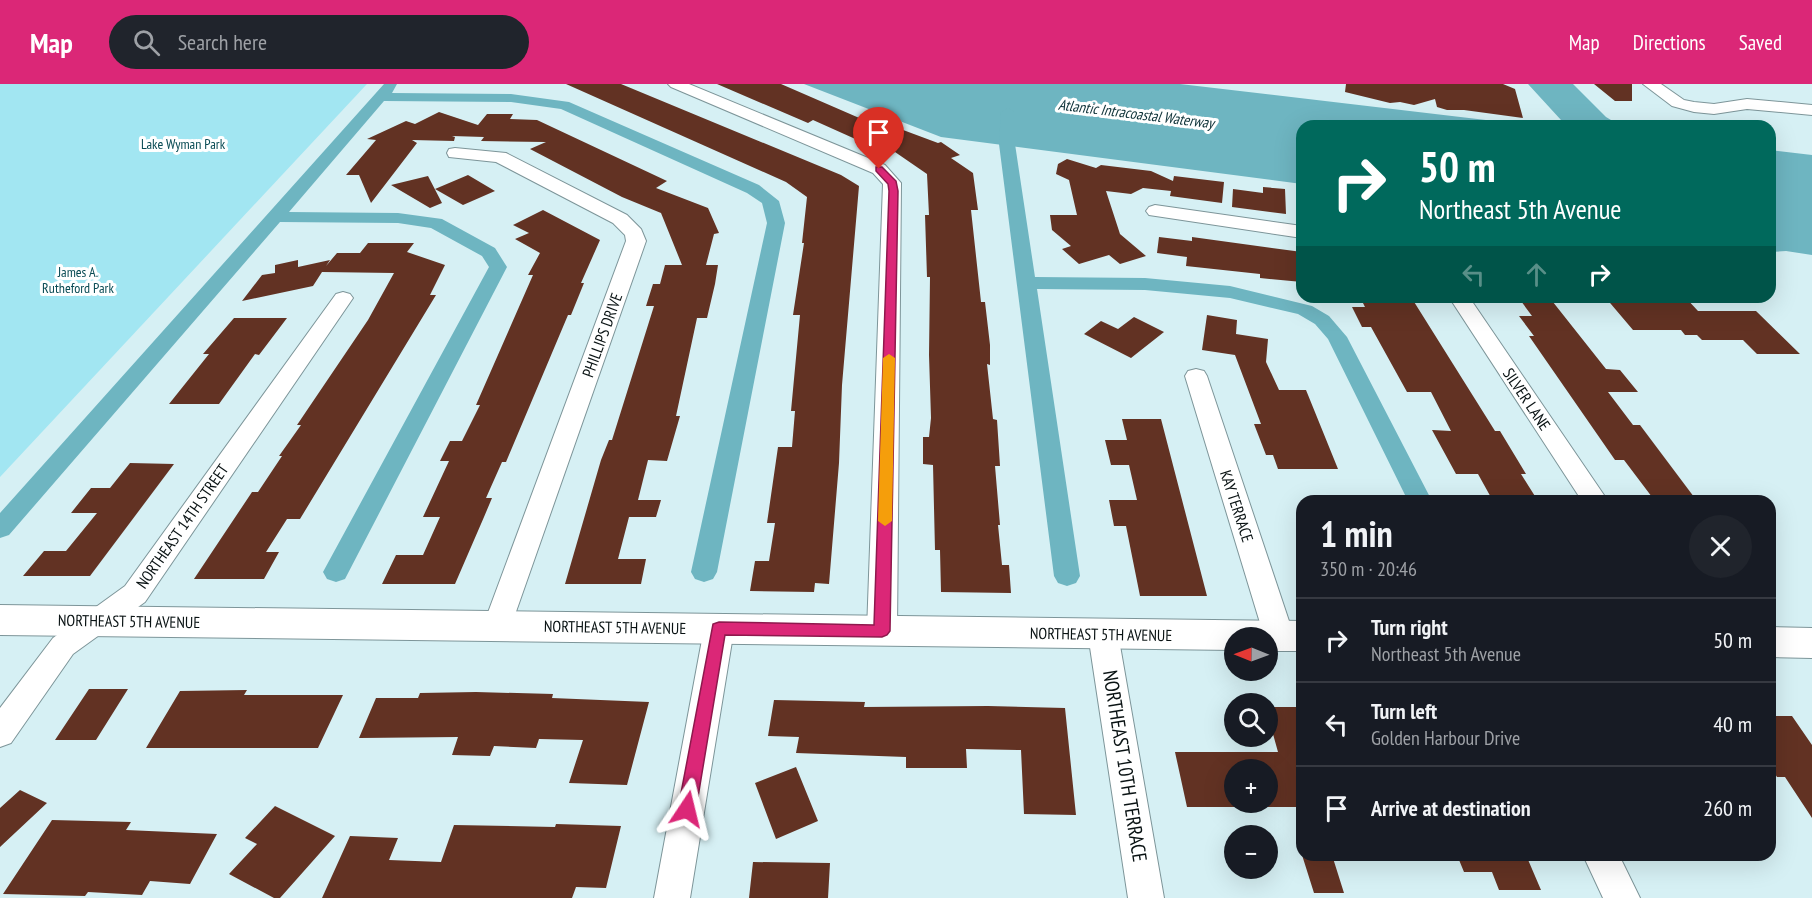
<!DOCTYPE html>
<meta charset="utf-8">
<style>
body{margin:0;font-family:"PT Sans Narrow",sans-serif;background:#20242c;color:#f1f3f6;height:100vh;display:flex;flex-direction:column;font-size:22px;white-space:nowrap}
*{box-sizing:border-box;margin:0}
p{font-size:20px;color:#9ea1a6}
.icon{flex:none;width:33px;height:33px;fill:none;stroke:currentColor;stroke-width:2;stroke-linecap:round;stroke-linejoin:round}
.map{position:relative;flex:1;overflow:hidden}
.sheet{position:absolute;left:1296px;top:411px;width:480px;height:366px;display:flex;flex-direction:column;background:#171b24;border-radius:18px;box-shadow:0 6px 24px #0002}
.sheet>*{flex:none}
.banner{position:absolute;left:1296px;top:36px;width:480px;height:183px;border-radius:18px;box-shadow:0 6px 24px #0002;background:#00695c;color:#fff;overflow:hidden}
.needle{width:39px;rotate:271deg}
.controls{position:absolute;left:1224px;top:543px;display:grid;gap:12px}
.controls a{display:grid;place-items:center;width:54px;height:54px;border-radius:50%;background:#171b24;box-shadow:0 6px 24px #0002;font-size:30px}
.pin{position:absolute;display:grid;place-items:center;width:51px;height:51px;color:#fff;margin:-62px -26px;border-radius:50% 50% 50% 0;rotate:-45deg;box-shadow:0 0 6px #0007}
.pin .icon{rotate:45deg}
.me{position:absolute;width:66px;margin:-33px;rotate:10deg;stroke-linejoin:round;filter:drop-shadow(0 0 4px #0008)}
.turn{display:flex;align-items:center;gap:21px;height:126px;padding:0 24px;font-size:27px}
.turn .icon{width:78px;height:78px;stroke-width:2.5}
.turn b{display:block;font-size:42px;line-height:51px}
.lanes{display:flex;align-items:center;height:57px;padding:0 24px;background:#0003;justify-content:center;gap:30px;direction:ltr}
.lanes .off{opacity:.35}
.round{display:grid;place-items:center;flex:none;width:63px;height:63px;border-radius:32px;background:#20242c}
.summary{display:flex;align-items:center;justify-content:space-between;height:102px;padding:0 24px}
h1{font-size:36px;font-weight:600;line-height:45px}
ul{padding:0;list-style:none}
li{display:flex;align-items:center;gap:18px;height:84px;padding:0 24px;border-top:2px solid #363941}
li div{flex:1}
li b{display:block;font-size:22px}
li em{font-style:normal}
header{display:flex;align-items:center;gap:36px;box-sizing:border-box;height:84px;padding:0 30px;background:#db2777;color:#fff}
header strong{font-size:28px}
nav{display:flex;gap:33px;margin-inline-start:auto;font-size:21px}
.search{width:420px;height:54px;background:#20242c;display:flex;align-items:center;gap:15px;box-sizing:border-box;padding:0 21px;border-radius:33px;color:#9ea1a6;font-size:22px}
.map>svg:first-child{display:block}
.green{fill:#a2e6f2}
.water{fill:#6eb5c1}
.lines{fill:none;stroke-linecap:round;stroke-linejoin:round}
.canal{fill:#6eb5c1;fill-rule:evenodd}
.building{fill:#623223;fill-rule:evenodd}
.street-casing{stroke:#7d9599;stroke-width:2}
.secondary-casing{stroke:#7d9599;stroke-width:2}
.street{fill:#fff;fill-rule:evenodd}
.secondary{fill:#fff;fill-rule:evenodd}
.route{fill:#db2777;stroke:#8e194d;stroke-width:1.5}
.slow{fill:#f59e0b}
.labels{text-anchor:middle;stroke-width:6;stroke-linejoin:round;paint-order:stroke}
.far-park-label{font-size:14px;fill:#094b54;stroke:#fff}
.far-water-label{font-size:15px;font-style:italic;fill:#0f3339;stroke:#fff}
.street-label{font-size:16px;fill:#091213;stroke:#fff}
.near-street-label{font-size:20px;fill:#091213;stroke:#fff}
</style>
<header>
<strong>Map</strong>
<div class="search"><svg class="icon" aria-label="search" viewBox="0 0 24 24"><circle cx="10" cy="10" r="6"/><path d="M15 15l6 6"/></svg>Search here</div>
<nav><a>Map</a><a>Directions</a><a>Saved</a></nav>
</header>
<div class="map">
<svg width="1812" height="814" viewBox="0 0 1812 814">
<rect width="100%" height="100%" fill="#d6f0f4"/>
<path class="green" d="M0 0H367L0 393Z"/>
<path class="water" d="M804 0H1180L1536 42H1302V100L941 53Z
M1528 0H1573L1606 33 1621 42H1557L1561 40V36Z
M1770 66 1812 71V171L1786 167 1770 168Z"/>
<g class="lines">
<path class="canal" d="M384 0H397L392 9 511 10 569 18 759 101 779 117 785 139 717 488 713 495 704 498 695 495 691 488 767 139 762 119 747 109 561 25 511 18 384 17 289 128 398 129 442 135 495 164 507 183 345 495 336 498 327 495 323 488 489 183 482 172 431 144 398 139 280 138 9 451 0 454V429Z
M1008 24 1015 28V60L1035 193 1145 194 1230 202 1312 222 1329 232 1347 253 1432 417H1408L1328 255 1315 240 1298 230 1230 214 1145 206 1037 205 1080 492 1076 499 1067 502 1058 499 1054 492 999 60 1001 28Z"/>
</g>
<path class="building" d="M566 0H621L841 91 859 102 842 301 839 379 829 500 815 499 814 508 750 507 755 477H769L775 439H767L778 363H792L795 327H791L800 231H793L804 159H802L807 113 786 98Z
M717 0H781L880 43 887 40 938 59 941 58 960 71 951 74 973 89 978 126H971L981 218H985L990 261V281L987 280 993 335 997 336 1000 382H995L1000 441H998L1002 481H1009L1011 509 941 508 940 466H935L933 381 923 380V353H929L931 334 929 271 930 193H927L925 131H929L927 90 895 68 891 71 813 36 808 39Z
M1346 0H1503L1515 5 1523 34 1464 26H1447L1437 23 1435 15 1414 21 1400 18 1390 19 1345 8Z
M1594 0H1632V17H1615Z
M439 28 478 41 487 30H513L510 35 537 36 667 97 656 104 708 124 719 149 714 150 706 181H718L715 200 707 234H697L676 332H680L667 377 648 376 638 416H661L656 433H629L618 475H646L641 500H565L601 376 609 356H612L654 222H646L653 200H660L665 181H682L661 129 622 113 530 65 546 58 481 57 484 53 452 52 455 53 454 57 412 56 417 59 371 119 359 91H346L376 56 367 55 406 37 415 40Z
M1067 75 1096 84 1101 81 1151 87 1173 97 1174 92 1224 98 1222 119 1170 112 1171 107 1143 104 1131 110 1106 107 1120 150 1146 172 1120 180 1109 171 1079 180 1062 165 1071 162 1052 146 1050 131H1077L1069 96 1056 90 1058 80Z
M468 91 495 107 463 121 435 105Z
M428 92 442 119 430 124 391 101Z
M1263 103 1285 105 1286 130 1232 123 1233 105 1263 109Z
M543 126 600 156 581 199H584L571 231H568L506 378H502L486 414H492L484 433 455 500H382L396 471H423L440 433H423L449 377H440L450 357H462L480 321H476L533 191H528L540 169 515 155 529 149 513 141Z
M1159 153 1192 157V153L1302 168V198L1260 194V190L1186 182 1187 173 1157 169Z
M368 159H414L407 168 445 181 430 211H436L300 435H287L266 468H279L264 495H194L252 408H258L282 372H279L301 341H297L368 236 394 189 322 188 313 202 242 217 262 191 275 189V181L298 176V183L330 176 326 182 337 169H360Z
M1360 213H1411L1495 347H1500L1526 390H1521L1538 417H1493L1478 390H1456L1432 346 1451 347 1431 308H1407L1371 243H1362L1352 223H1365Z
M1518 213H1549L1606 285 1620 286 1638 308H1608L1633 341H1640L1697 417H1655L1624 376H1615L1529 252H1534L1519 232H1532Z
M1605 213H1685L1698 227H1756L1800 270H1757L1743 256H1702L1697 251H1685L1681 246H1633Z
M1207 231 1237 236 1236 250 1268 255 1266 278 1279 306H1306L1338 385H1278L1273 371H1266L1254 340H1261L1235 271 1202 266Z
M1134 233 1164 248 1131 274 1084 250 1101 237 1118 245Z
M234 234H287L259 271 255 270 219 320H169L209 270H203Z
M1122 335H1161L1207 512H1140L1126 442H1114L1109 416H1137L1129 381H1111L1105 356H1127Z
M130 379 174 380 90 492H23L44 467H66L97 429H71L91 404H110Z
M89 605H128L96 656H55Z
M247 606 244 611H343L318 664H146L180 607Z
M476 608 553 610 552 614 649 618 627 701 569 699 583 656 539 655 536 664 494 662 490 672 452 671 458 653 359 654 376 614H418L420 609Z
M774 616 865 618 864 623 988 622 1065 624 1076 731 1024 730 1021 666 966 665 967 684H906V673L796 669 799 653 768 652Z
M1268 623H1299L1302 632V723H1187L1175 668H1278L1268 632ZM1234 686H1268V718H1234Z
M1770 632H1792L1812 661V734L1785 693H1777L1770 682Z
M796 683 818 737 776 755 755 699Z
M20 706 47 719 0 763V724Z
M275 722 335 752 280 814H274L229 790 257 760 245 754Z
M52 736 131 738 126 746 217 750 190 800 150 797 142 811 88 808 85 812 3 810Z
M556 740 621 742 606 804 576 803 572 814H322L350 752 398 754 389 776 441 778 454 741 555 743Z
M1302 771H1332L1344 809H1314Z
M1457 771H1526L1541 806H1499L1492 788H1464Z
M753 778 830 779 828 814H749Z"/>
<g class="lines">
<defs>
<path id="street" d="M668 0H689L885 81 901 99 897 547 892 555 882 559 872 555 867 547 883 100 873 89 671 3Z
M1643 0H1661L1684 16 1694 18 1714 20 1747 15 1812 21V31L1747 25 1714 30 1694 28 1672 22Z
M455 64 506 69 627 131 641 145 646 157 511 542 507 550 497 554 487 550 483 542 626 157 625 151 613 139 496 78 449 73 447 69 449 65Z
M1155 121 1302 142V154L1149 131 1146 127 1149 123Z
M343 208 350 210 353 214 145 518 73 570 11 659 0 663V624L53 554 125 502 336 210Z
M1449 213H1469L1608 417H1582Z
M1196 285 1204 287 1207 292 1294 552 1289 560 1279 564 1269 560 1268 554 1264 552 1185 292 1188 287Z
M719 533 729 537 734 545 690 814H654L704 545 709 537Z
M1103 538 1113 542 1118 550 1164 814H1128L1088 550 1093 542Z
M1583 771H1619L1640 814H1603Z"/>
<path id="secondary" d="M0 521 1302 537V567H1268V554H1234V566L0 551Z
M1770 543 1812 544V574L1770 573Z"/>
</defs>
<use href="#street" class="street-casing"/>
<use href="#secondary" class="secondary-casing"/>
<use href="#street" class="street"/>
<use href="#secondary" class="secondary"/>
</g>
<path class="route" d="M876 83H882L896 97 898 107 890 547 887 551 882 553 725 551 696 725 694 731 687 734 681 731 678 725 713 540 719 538 874 541 889 107 888 100 876 87Z"/>
<path class="slow" d="M889 270 895 274 892 437 885 442 878 437 883 274Z"/>
<g class="labels">
<g class="far-park-label">
<text x="183" y="65">Lake Wyman Park</text>
<text x="78" y="193">James A.<tspan x="78" dy="16">Rutheford Park</tspan></text>
</g>
<g class="far-water-label">
<text transform="translate(1136 30) rotate(7)" y="5">Atlantic Intracoastal Waterway</text>
</g>
<g class="street-label">
<text transform="translate(602 251) rotate(-70)" y="6">PHILLIPS DRIVE</text>
<text transform="translate(1527 315) rotate(56)" y="6">SILVER LANE</text>
<text transform="translate(1237 422) rotate(72)" y="6">KAY TERRACE</text>
<text transform="translate(182 442) rotate(-55)" y="6">NORTHEAST 14TH STREET</text>
<text transform="translate(129 537) rotate(1)" y="6">NORTHEAST 5TH AVENUE</text>
<text transform="translate(615 543) rotate(1)" y="6">NORTHEAST 5TH AVENUE</text>
<text transform="translate(1101 550) rotate(1)" y="6">NORTHEAST 5TH AVENUE</text>
</g>
<g class="near-street-label">
<text transform="translate(1125 682) rotate(81)" y="7">NORTHEAST 10TH TERRACE</text>
</g>
</g>
</svg>
<div class="controls">
<a><svg class="needle" viewBox="-14 -14 28 28"><path d="M0-13l5 13h-10z" fill="#e53935"/><path d="M0 13l5-13h-10z" fill="#9ea1a6"/></svg></a>
<a><svg class="icon" aria-label="search" viewBox="0 0 24 24"><circle cx="10" cy="10" r="6"/><path d="M15 15l6 6"/></svg></a>
<a>+</a>
<a>−</a>
</div>
<div class="pin" style="left:879px;top:85px;background:#d93025"><svg class="icon" aria-label="arrive" viewBox="0 0 24 24"><path d="M6 21V4h12l-3 4 3 4H6"/></svg></div>
<svg class="me" style="left:687px;top:725px" viewBox="-20 -20 40 40"><path d="M0-17L14 15 0 8-14 15z" fill="#db2777" stroke="#fff" stroke-width="4"/></svg>
<div class="banner">
<div class="turn"><svg class="icon" aria-label="right" viewBox="0 0 24 24"><path d="M7 20v-9h11M14 6l5 5-5 5"/></svg><div><b>50 m</b>Northeast 5th Avenue</div></div>
<div class="lanes"><svg class="icon off" aria-label="left" viewBox="0 0 24 24"><path d="M17 20v-9H6M10 6l-5 5 5 5"/></svg><svg class="icon off" aria-label="ahead" viewBox="0 0 24 24"><path d="M12 20V5M6 11l6-6 6 6"/></svg><svg class="icon" aria-label="right" viewBox="0 0 24 24"><path d="M7 20v-9h11M14 6l5 5-5 5"/></svg></div>
</div>
<section class="sheet">
<div class="summary"><div><h1>1 min</h1><p>350 m · 20:46</p></div><a class="round"><svg class="icon" aria-label="close" viewBox="0 0 24 24"><path d="M6 6l12 12M18 6L6 18"/></svg></a></div>
<ul>
<li><svg class="icon" aria-label="right" viewBox="0 0 24 24"><path d="M7 20v-9h11M14 6l5 5-5 5"/></svg><div><b>Turn right</b><p>Northeast 5th Avenue</p></div><em>50 m</em></li>
<li><svg class="icon" aria-label="left" viewBox="0 0 24 24"><path d="M17 20v-9H6M10 6l-5 5 5 5"/></svg><div><b>Turn left</b><p>Golden Harbour Drive</p></div><em>40 m</em></li>
<li><svg class="icon" aria-label="arrive" viewBox="0 0 24 24"><path d="M6 21V4h12l-3 4 3 4H6"/></svg><div><b>Arrive at destination</b></div><em>260 m</em></li>
</ul>
</section>
</div>
